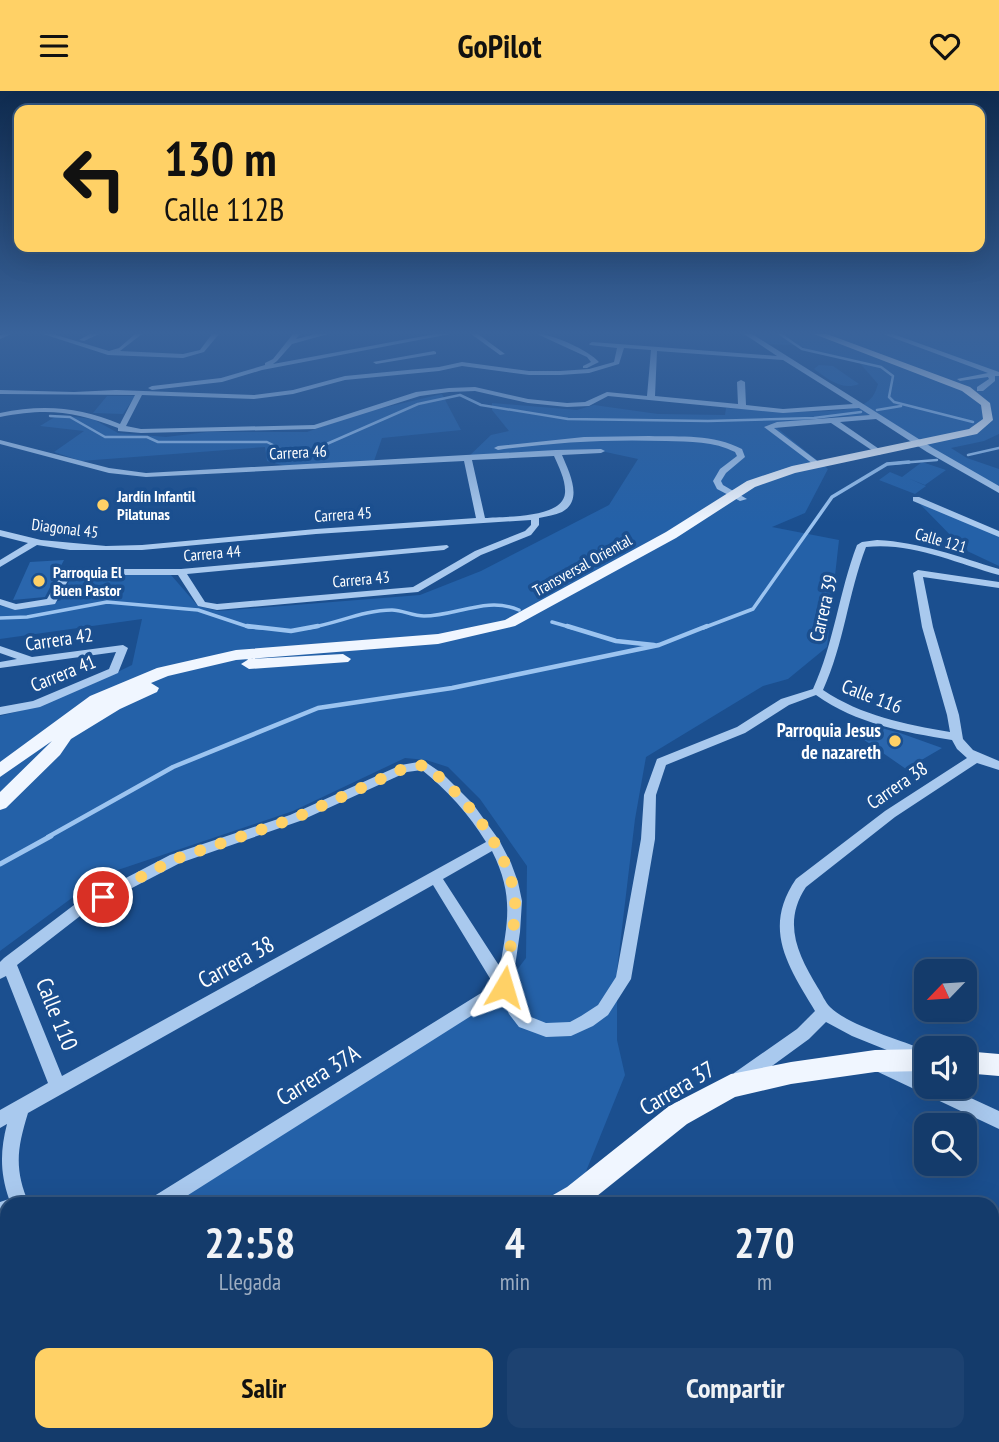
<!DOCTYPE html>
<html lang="es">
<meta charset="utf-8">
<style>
body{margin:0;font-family:"PT Sans Narrow",sans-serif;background:#1d4271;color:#f1f3f6;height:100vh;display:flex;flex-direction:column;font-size:26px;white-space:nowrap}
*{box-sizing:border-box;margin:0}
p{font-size:23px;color:#9dadc1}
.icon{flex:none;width:38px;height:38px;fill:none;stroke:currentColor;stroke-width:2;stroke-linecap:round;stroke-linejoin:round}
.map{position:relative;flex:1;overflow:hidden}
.drawer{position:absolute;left:0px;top:1106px;width:999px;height:245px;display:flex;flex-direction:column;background:#143b6b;border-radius:21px 21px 0 0;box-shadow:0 7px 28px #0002,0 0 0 2px #33557e}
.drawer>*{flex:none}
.top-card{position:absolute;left:14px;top:14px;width:971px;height:147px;border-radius:14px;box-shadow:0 7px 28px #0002,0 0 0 2px #33557e;background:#ffd166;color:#111;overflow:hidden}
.needle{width:46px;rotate:245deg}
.buttons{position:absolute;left:914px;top:868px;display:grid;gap:14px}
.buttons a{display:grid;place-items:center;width:63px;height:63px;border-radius:14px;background:#143b6b;box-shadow:0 7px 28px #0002,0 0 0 2px #33557e;font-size:35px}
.pin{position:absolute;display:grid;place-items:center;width:60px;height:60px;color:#fff;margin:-30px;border:4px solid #fff;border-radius:50%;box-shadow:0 2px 7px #0007}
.me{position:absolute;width:77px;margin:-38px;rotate:7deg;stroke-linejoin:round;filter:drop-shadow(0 0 5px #0008)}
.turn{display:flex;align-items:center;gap:24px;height:147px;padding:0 35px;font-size:32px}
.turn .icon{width:91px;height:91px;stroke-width:2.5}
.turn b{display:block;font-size:49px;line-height:60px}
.eta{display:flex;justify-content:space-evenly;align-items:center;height:119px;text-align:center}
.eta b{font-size:42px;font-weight:700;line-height:49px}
.primary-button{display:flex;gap:14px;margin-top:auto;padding:14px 35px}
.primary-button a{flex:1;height:80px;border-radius:14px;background:#ffd166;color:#111;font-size:28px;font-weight:700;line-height:80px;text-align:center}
.primary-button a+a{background:#1d4271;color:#f1f3f6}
header{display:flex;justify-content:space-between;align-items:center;height:91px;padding:0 35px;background:#ffd166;color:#111;font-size:32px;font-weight:700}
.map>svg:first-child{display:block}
.green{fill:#2461a8}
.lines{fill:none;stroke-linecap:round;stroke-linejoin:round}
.stream-far3{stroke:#9cc4f0;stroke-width:2.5}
.stream-far2{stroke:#9cc4f0;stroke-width:3.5}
.stream-far1{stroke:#9cc4f0;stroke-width:4.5}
.stream{stroke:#9cc4f0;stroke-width:5}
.building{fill:#2a66ad}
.minor{fill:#a9c9ee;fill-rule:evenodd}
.major{fill:#f0f6ff;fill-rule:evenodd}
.route{stroke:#ffd166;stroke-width:12;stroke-dasharray:0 21.6}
.poi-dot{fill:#ffd166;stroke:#1b4f8f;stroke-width:2.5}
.labels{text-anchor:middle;stroke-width:7;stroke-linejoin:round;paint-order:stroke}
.far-street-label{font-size:16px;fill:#fff;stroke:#1b4f8f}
.far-poi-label{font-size:16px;font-weight:bold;fill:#fff;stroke:#1b4f8f;text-anchor:start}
.street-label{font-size:19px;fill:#fff;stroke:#1b4f8f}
.poi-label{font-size:19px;font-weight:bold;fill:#fff;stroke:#1b4f8f;text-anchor:end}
.near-street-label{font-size:23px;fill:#fff;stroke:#1b4f8f}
</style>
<header><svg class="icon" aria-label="menu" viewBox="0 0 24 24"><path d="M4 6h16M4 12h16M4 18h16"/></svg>GoPilot<svg class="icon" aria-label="heart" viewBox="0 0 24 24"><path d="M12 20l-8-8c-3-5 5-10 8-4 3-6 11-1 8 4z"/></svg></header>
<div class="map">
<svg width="999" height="1351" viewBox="0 0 999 1351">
<rect width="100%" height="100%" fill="#1b4f8f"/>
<path class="green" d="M747 243H999V343L984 350 951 357 967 367 999 378V399L875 324 814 327 777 337 828 378 805 422 772 436 839 449 827 556 788 588 763 595 646 666 635 728 617 879V949L625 984 576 1105 562 1113H165L504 896 526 867 527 775 480 708 448 676 426 669 405 667 293 720 103 784 0 860V625C48 614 89 595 132 574L142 528 0 548V515C20 519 42 517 61 509L72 483 171 484 198 515 218 520 420 504 481 480 609 414 638 368 601 360 467 367 491 344 509 340 492 319V312L577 319 594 314 658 323 725 324 726 317C757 318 836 326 862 314 872 309 875 303 878 293L857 269 824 264 796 254 764 253Z
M819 274 833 275 859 293C842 300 828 288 814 278Z
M442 303 461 339 382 347 374 370 285 375 267 370 265 356 81 370 54 361 84 340 40 335 58 324 93 328 118 342 166 346 207 341H307L361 322Z
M107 305H135L123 323 93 322Z
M922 371 946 379 925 394 910 388 926 395 915 403 879 389 890 381 902 386Z
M915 408 999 443V475L965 459Z"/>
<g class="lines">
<path class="stream-far3" d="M780 243 802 258 881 276 893 285 889 306 894 311 973 331
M877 319 901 315
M50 325 70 326 105 346H147L158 351H267L289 362 313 359 418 313 460 304 481 314 568 328 708 330 814 327 861 321
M968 364 999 357
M887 373 937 369"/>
<path class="stream-far2" d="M0 527 27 526 107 511 198 519 249 536 262 537
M552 531 573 537
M308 537C336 533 363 519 392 519 402 519 413 525 424 525 456 525 487 505 519 519
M703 537 753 518 832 406 887 373 909 371"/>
<path class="stream-far1" d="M247 535 291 540 318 535
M567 535 616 550 654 554
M48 746 173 676 318 617 452 597 659 554 707 535"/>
<path class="stream" d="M0 773 51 745"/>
</g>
<path class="building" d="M64 469 45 506 13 509 30 471Z
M874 635 900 642 942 657 906 678 857 644Z"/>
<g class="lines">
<path class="minor" d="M10 243 9 244 0 248V244Z
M43 243H53L109 260 119 257 135 243H142L120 260 183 263 200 259 212 243H219L204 261 183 267 108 264Z
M90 243H99L84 250 79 249Z
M293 243H300L296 248 316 243H328L292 253 277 270 273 273 435 243H450L262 279 222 291 152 299 148 297 152 295 221 287 265 274V272L273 268Z
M471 243H478L505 263 500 264Z
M537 243C553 243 588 259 599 271L587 277H583V275L591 271 587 266Z
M744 243H752L933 357 999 395V402L927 361 876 328 840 331 882 360 883 362 879 364 831 332 774 337 820 372 821 374 817 376 764 336 777 331 870 324 859 317 783 322 608 305 589 315 567 316 528 312 475 300 449 301 420 305 315 338 141 342 118 340V337C74 320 47 317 0 326V322C43 313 80 316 120 333L135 304 0 303V299L74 301 116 299 254 304 293 299 345 285 439 276 462 271 529 280H560L589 278 614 271 617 257 590 254 589 253 592 251 777 265ZM624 257 651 259 647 305 607 301 585 311 567 312 528 308 475 296 449 297 416 301 314 334 141 338 126 335 142 304 254 308 293 303 345 289 439 280 462 275 529 284H560L589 282 619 273ZM657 260 783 269 853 313 783 318 746 314 745 291 741 289 737 291 738 313 655 305Z
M883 243H893L999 281V285H995V290L983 300H977V296L989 288 988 286 960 290 957 288 988 282Z
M434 260 436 261V263L376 273 373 271Z
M649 345C681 346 713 343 742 358L745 366 726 382 721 390 723 394 747 408 740 410 717 398 713 390 720 378 737 365 735 361C714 350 690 351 666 350 610 348 554 351 498 359L494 357 498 355 584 346Z
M0 349 109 377 146 382 556 359 601 358 605 360 601 362 562 364C569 381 584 409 562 421 555 424 547 425 539 427V434L531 444 481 464 418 501 217 519 198 515 178 484H71L55 513 15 519 0 514V508L16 513 47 508 63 481 68 478H181L447 454 449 456 444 459 187 483 205 511 217 513 413 496 475 460 525 440 531 434V429L316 443 142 459H70L37 454 0 476V469L28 452 0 445V439L41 449 106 455 142 454 316 438 476 427 464 370 146 386 109 382 0 353ZM554 365C559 376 566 390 565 402 563 428 504 425 485 427L472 369Z
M913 406H919L999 440V446L913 410Z
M877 449C920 451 959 466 999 478V484C955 472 912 451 866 456 848 503 844 553 823 599 862 625 904 633 950 641L947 624 922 536 913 482 918 479 999 491V497L923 486 933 536 959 624 963 648 973 659 999 670V679L977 672 895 726 806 796C782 832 798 864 818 897 822 903 825 911 830 916 850 935 898 948 925 959V969L919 972 852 945 826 931 809 948 746 994 740 996 734 994 732 988 734 982 797 938 815 920C788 875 762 838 796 788L885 720 967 667 957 658 952 649C903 641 857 633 816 604L789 614 745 642 666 674 656 704 655 748 631 888 608 924 593 935 571 945 546 946 519 936 509 923 501 906 174 1113H148L151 1107 494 894 433 794 28 1022C17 1058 14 1078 29 1113H7V1136L0 1139V1111L9 1108C0 1082 0 1060 7 1033L0 1037V1019L48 992 6 885 0 888V871L4 867 74 814 170 764 290 724 401 674 424 670 443 683 473 713 499 749 511 772 518 791 522 810 520 841 512 896 519 913 531 926 546 932 570 931 581 925 598 914 616 886 641 748 644 704 657 668 737 636 781 608 813 598C834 552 839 501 857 454L862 451ZM422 679C447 699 469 723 486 751L62 985 17 874 84 822 180 772 300 730 407 681ZM492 760C514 804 508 830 500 876L443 788Z
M123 554 128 557 118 582 40 616 0 624V616L33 610 109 578 116 561 0 577V571L17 568 0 562V555L32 566Z
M882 966 926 986V996H947L999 1020V1038L876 980 874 974 876 968Z
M999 1237V1257L992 1260V1240Z
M607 1344H629L632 1351H610Z
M739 1344H774L771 1351H736Z
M802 1344H826L829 1351H805Z"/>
<path class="major" d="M814 243H827L970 296 990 312 993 329 977 343 795 382 755 396 676 447 515 535 438 553 236 569 168 585 151 592 159 597 157 601 120 618 71 648 60 664 6 717 0 719V701L52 650 0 686V671L90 605 157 577 236 559 438 543 505 529 666 441 747 390 792 375 969 338 983 328 981 314 962 300Z
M343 563 351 568 348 571 249 578 241 573 249 568Z
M926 958V980L875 981 791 993 735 1006 687 1033 587 1113H549L553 1104 567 1096 669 1015 731 983 791 971 875 959Z
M964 960 999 963V985L964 982Z
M0 1177 7 1178V1206L0 1205Z"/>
</g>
<linearGradient id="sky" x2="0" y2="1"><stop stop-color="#0f2b4f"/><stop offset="0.56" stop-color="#39639b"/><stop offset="1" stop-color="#39639b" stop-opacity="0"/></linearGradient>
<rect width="999" height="432" fill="url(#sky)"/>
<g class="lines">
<path class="route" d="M103 806 175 768 295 727 405 677 424 674C463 702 511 760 515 810 516 833 507 872 504 896"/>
</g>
<g class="poi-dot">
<circle cx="103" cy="414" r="7"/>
<circle cx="39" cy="490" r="7"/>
<circle cx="895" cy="650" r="7"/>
</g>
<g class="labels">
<g class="far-street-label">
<text transform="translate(298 361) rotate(-3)" y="6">Carrera 46</text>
<text transform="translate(343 423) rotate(-4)" y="6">Carrera 45</text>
<text transform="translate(65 437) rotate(7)" y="6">Diagonal 45</text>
<text transform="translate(941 449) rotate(16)" y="6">Calle 121</text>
<text transform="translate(212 462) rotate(-5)" y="6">Carrera 44</text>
<text transform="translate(582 474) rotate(-29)" y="6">Transversal Oriental</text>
<text transform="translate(361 488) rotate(-5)" y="6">Carrera 43</text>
</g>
<g class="far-poi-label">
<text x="117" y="411">Jardín Infantil<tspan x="117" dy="18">Pilatunas</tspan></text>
<text x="53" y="487">Parroquia El<tspan x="53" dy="18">Buen Pastor</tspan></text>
</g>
<g class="street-label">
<text transform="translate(823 517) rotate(-77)" y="7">Carrera 39</text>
<text transform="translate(59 548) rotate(-8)" y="7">Carrera 42</text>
<text transform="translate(63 582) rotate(-22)" y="7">Carrera 41</text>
<text transform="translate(872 605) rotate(21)" y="7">Calle 116</text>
<text transform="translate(897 694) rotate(-34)" y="7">Carrera 38</text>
</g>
<g class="poi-label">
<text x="881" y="646">Parroquia Jesus<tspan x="881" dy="22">de nazareth</tspan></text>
</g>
<g class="near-street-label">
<text transform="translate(236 871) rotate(-29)" y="8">Carrera 38</text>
<text transform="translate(57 923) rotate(68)" y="8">Calle 110</text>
<text transform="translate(318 984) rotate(-32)" y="8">Carrera 37A</text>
<text transform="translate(677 997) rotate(-31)" y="8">Carrera 37</text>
</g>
</g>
</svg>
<div class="buttons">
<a><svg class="needle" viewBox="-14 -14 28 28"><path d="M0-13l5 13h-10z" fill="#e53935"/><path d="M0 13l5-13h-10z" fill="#9dadc1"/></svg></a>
<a><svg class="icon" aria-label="sound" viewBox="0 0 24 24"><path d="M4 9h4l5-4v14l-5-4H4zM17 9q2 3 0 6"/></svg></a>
<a><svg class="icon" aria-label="search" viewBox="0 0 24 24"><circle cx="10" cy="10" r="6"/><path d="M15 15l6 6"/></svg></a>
</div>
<div class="pin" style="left:103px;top:806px;background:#d93025"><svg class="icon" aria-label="arrive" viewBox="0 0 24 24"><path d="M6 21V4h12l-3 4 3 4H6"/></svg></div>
<svg class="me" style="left:504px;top:896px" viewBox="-20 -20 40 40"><path d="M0-17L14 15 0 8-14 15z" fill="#ffd166" stroke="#fff" stroke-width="4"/></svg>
<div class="top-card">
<div class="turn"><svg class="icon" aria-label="left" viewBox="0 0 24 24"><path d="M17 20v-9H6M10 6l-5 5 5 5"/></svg><div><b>130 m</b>Calle 112B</div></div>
</div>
<section class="drawer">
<div class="eta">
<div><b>22:58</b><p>Llegada</p></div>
<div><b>4</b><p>min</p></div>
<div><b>270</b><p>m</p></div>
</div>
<div class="primary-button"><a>Salir</a><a>Compartir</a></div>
</section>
</div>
